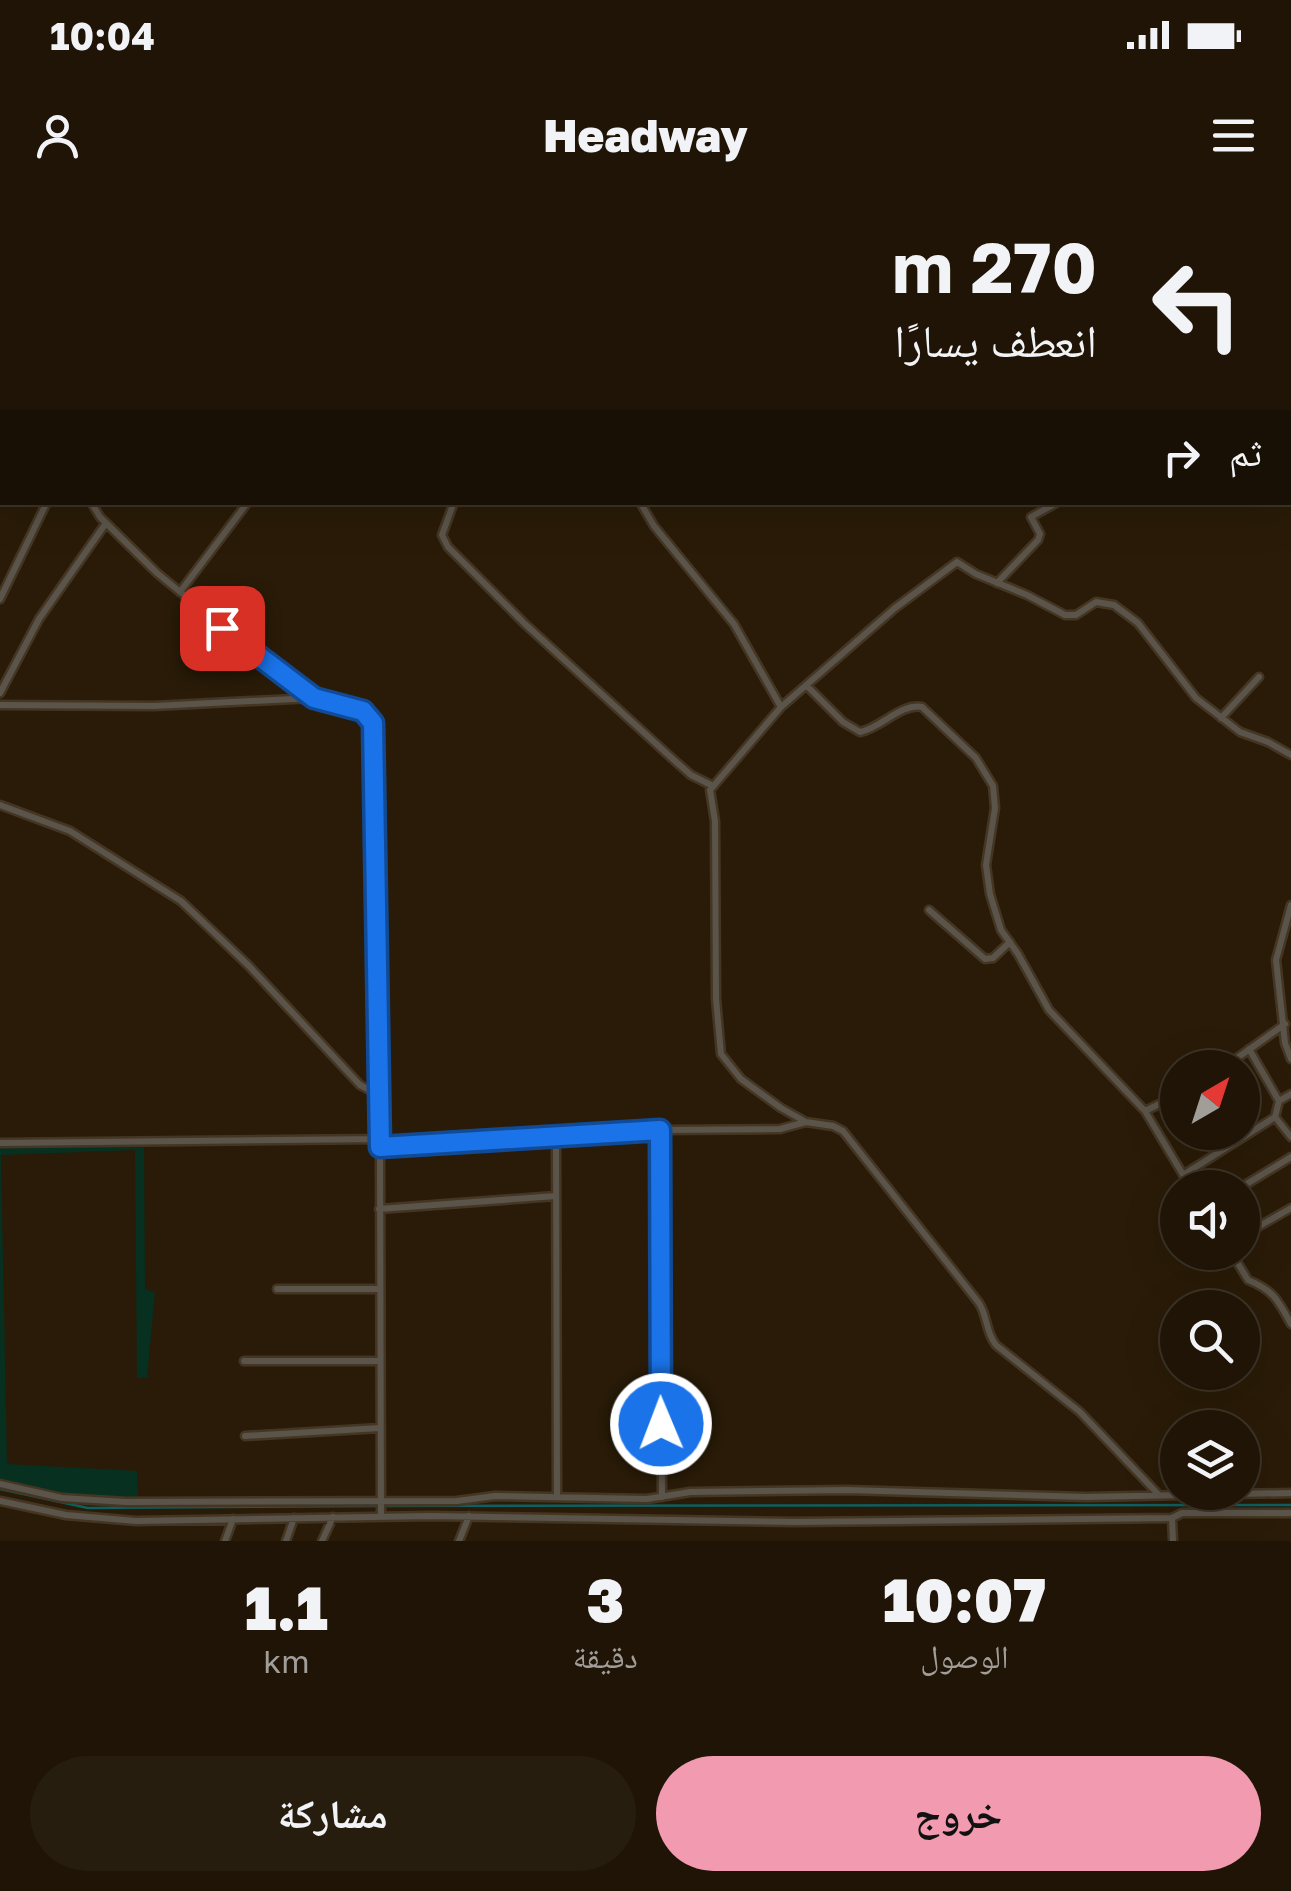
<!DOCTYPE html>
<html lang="ar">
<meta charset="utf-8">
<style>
body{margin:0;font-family:"Golos Text","Noto Naskh Arabic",sans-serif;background:#271d0f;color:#f1f3f6;direction:rtl;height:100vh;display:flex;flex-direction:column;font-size:38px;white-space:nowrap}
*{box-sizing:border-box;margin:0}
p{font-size:32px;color:#a19e9a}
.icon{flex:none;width:55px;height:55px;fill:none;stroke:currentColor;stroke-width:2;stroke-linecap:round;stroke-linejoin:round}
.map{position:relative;height:1341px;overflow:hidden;direction:ltr}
.panel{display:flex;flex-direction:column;background:#1f1405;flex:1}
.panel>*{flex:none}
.hud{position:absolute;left:0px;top:0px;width:1292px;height:305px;box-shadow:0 10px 40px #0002,0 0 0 2px #3c3327;direction:rtl;background:#1f1405;color:#f1f3f6;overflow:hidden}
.needle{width:65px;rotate:39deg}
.tools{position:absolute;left:1160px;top:850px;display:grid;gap:20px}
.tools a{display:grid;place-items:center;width:100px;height:100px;border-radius:50%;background:#1f1405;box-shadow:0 10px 40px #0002,0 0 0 2px #3c3327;font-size:50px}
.pin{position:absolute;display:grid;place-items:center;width:85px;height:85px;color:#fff;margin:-42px;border-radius:20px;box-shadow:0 5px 15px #0006}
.me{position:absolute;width:110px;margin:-55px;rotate:359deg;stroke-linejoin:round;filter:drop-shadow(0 0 8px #0008)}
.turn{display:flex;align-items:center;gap:35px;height:210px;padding:0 30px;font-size:45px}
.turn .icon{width:130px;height:130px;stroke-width:2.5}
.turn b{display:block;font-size:70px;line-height:85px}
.then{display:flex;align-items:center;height:95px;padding:0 30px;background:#0003;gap:20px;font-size:38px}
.eta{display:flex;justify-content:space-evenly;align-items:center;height:170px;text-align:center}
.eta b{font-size:60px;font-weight:800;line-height:70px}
.primary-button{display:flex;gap:20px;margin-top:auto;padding:20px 30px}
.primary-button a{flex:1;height:115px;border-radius:60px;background:#f29ab0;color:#111;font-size:40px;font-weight:800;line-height:115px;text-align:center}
.primary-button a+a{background:#271d0f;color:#f1f3f6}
.status{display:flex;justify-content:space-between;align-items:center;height:70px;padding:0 50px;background:#1f1405;direction:ltr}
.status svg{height:28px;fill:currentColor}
header{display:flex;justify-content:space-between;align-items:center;height:130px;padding:0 30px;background:#1f1405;font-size:45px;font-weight:800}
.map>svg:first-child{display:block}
.green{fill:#073020}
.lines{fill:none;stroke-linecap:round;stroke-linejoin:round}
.stream{stroke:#0e5f61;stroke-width:2.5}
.street-casing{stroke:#443623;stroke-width:11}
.street{stroke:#5b544a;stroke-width:6}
.route-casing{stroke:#114b97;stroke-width:25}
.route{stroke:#1a73e8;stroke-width:18}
</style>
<div class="status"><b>10:04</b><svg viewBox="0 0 49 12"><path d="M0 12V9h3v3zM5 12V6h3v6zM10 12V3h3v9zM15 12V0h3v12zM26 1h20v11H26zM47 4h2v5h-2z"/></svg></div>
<header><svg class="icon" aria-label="menu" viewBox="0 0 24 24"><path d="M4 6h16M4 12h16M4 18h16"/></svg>Headway<svg class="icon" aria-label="person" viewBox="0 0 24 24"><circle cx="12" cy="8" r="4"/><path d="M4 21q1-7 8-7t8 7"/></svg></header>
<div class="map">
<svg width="1291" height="1341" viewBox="0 0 1291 1341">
<rect width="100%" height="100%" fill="#291b07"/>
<path class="green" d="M144 942 145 1089 155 1093 147 1177 137 1178 135 950 1 955 7 1264 137 1271 138 1297 71 1296 0 1279V945Z"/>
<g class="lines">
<path class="stream" d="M814 0 820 2
M947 0 952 2
M868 2 878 0
M1290 234H1291
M0 1289 88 1308 376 1306
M384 1306 1291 1305"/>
<defs>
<path id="street" d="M381 0 388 2
M345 2 347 0
M1290 59 1291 60
M0 131 2 136
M0 198H2
M91 302 100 317 157 373 256 454 314 498 363 511 373 523 377 639 374 720 380 947 381 1316
M454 302 442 335 448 347 525 424 675 561 691 575 711 585
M640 302 654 326 734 424 781 507
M997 383 1038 340 1040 334 1031 317 1058 302
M180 392 248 302
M0 399 47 302
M807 486 843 522 860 532C881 528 901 503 922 507L976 558 993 586 995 608 986 665 990 694 1001 730 1018 754 1049 810 1145 911 1191 988
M0 493 39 419 106 323
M0 505 154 506 313 498
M1221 518 1259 477
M0 605 70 631 181 701 249 766 360 885 377 894
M1291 705 1276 760 1285 843 1291 859
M929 710 985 759 993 758 1010 742
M1249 849 1279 901
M1223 868 1285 824
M1291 894 1279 901 1275 917 1291 937
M1145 911 1178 895
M660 930 662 1297
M1208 932 1218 951
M556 936 557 1297
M0 943 378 939
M380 947 660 930 780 929 806 922
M1183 975 1275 917
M1240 988 1291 957
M379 1009 556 996
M1242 1036 1291 1008
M1231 1052 1248 1080C1273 1090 1278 1100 1291 1124
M277 1089H380
M244 1161H380
M245 1236 380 1228
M0 1284 62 1298 126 1302 457 1301 495 1296 647 1299 690 1292 847 1290 1086 1297 1291 1293
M1158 1294 1080 1212 996 1145C985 1131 988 1117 979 1103L843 931 833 926 806 922 781 908 741 879 721 854 716 799 715 621 710 590 781 507 895 408 957 362 976 374 1027 395 1065 415H1076L1096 402 1114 405 1138 423 1196 498 1240 532 1268 542 1291 555
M0 1301 66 1315 136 1321 431 1316 794 1322 1172 1318 1182 1313H1291
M1172 1318 1173 1341
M225 1341 233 1319
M286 1341 294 1318
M322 1341 333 1317
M459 1341 469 1316"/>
</defs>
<use href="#street" class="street-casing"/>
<use href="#street" class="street"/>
</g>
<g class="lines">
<defs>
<path id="route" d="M222 428 314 498 363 511 373 523 380 947 660 930 661 1224"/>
</defs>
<use href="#route" class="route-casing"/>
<use href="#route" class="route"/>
</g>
</svg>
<div class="tools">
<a><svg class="needle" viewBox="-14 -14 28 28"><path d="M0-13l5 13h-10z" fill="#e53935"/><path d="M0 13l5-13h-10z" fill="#a19e9a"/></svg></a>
<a><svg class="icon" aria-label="sound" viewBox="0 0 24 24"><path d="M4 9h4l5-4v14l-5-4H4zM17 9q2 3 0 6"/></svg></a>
<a><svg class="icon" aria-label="search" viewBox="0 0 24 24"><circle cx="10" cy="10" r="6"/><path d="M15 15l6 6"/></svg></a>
<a><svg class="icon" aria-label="layers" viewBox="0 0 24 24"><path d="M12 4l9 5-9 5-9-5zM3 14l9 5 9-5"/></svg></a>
</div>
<div class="pin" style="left:222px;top:428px;background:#d93025"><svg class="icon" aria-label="arrive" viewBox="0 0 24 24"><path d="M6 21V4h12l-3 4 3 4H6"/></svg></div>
<svg class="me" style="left:661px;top:1224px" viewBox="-20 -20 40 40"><circle r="17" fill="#1a73e8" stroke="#fff" stroke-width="3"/><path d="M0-11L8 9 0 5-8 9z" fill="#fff"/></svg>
<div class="hud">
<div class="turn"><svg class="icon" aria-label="left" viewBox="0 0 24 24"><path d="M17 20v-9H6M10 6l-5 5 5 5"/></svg><div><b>270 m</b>انعطف يسارًا</div></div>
<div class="then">ثم<svg class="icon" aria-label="right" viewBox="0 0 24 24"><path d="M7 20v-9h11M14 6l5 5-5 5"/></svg></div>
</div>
</div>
<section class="panel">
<div class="eta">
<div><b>10:07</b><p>الوصول</p></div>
<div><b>3</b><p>دقيقة</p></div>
<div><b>1.1</b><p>km</p></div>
</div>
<div class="primary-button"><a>خروج</a><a>مشاركة</a></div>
</section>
